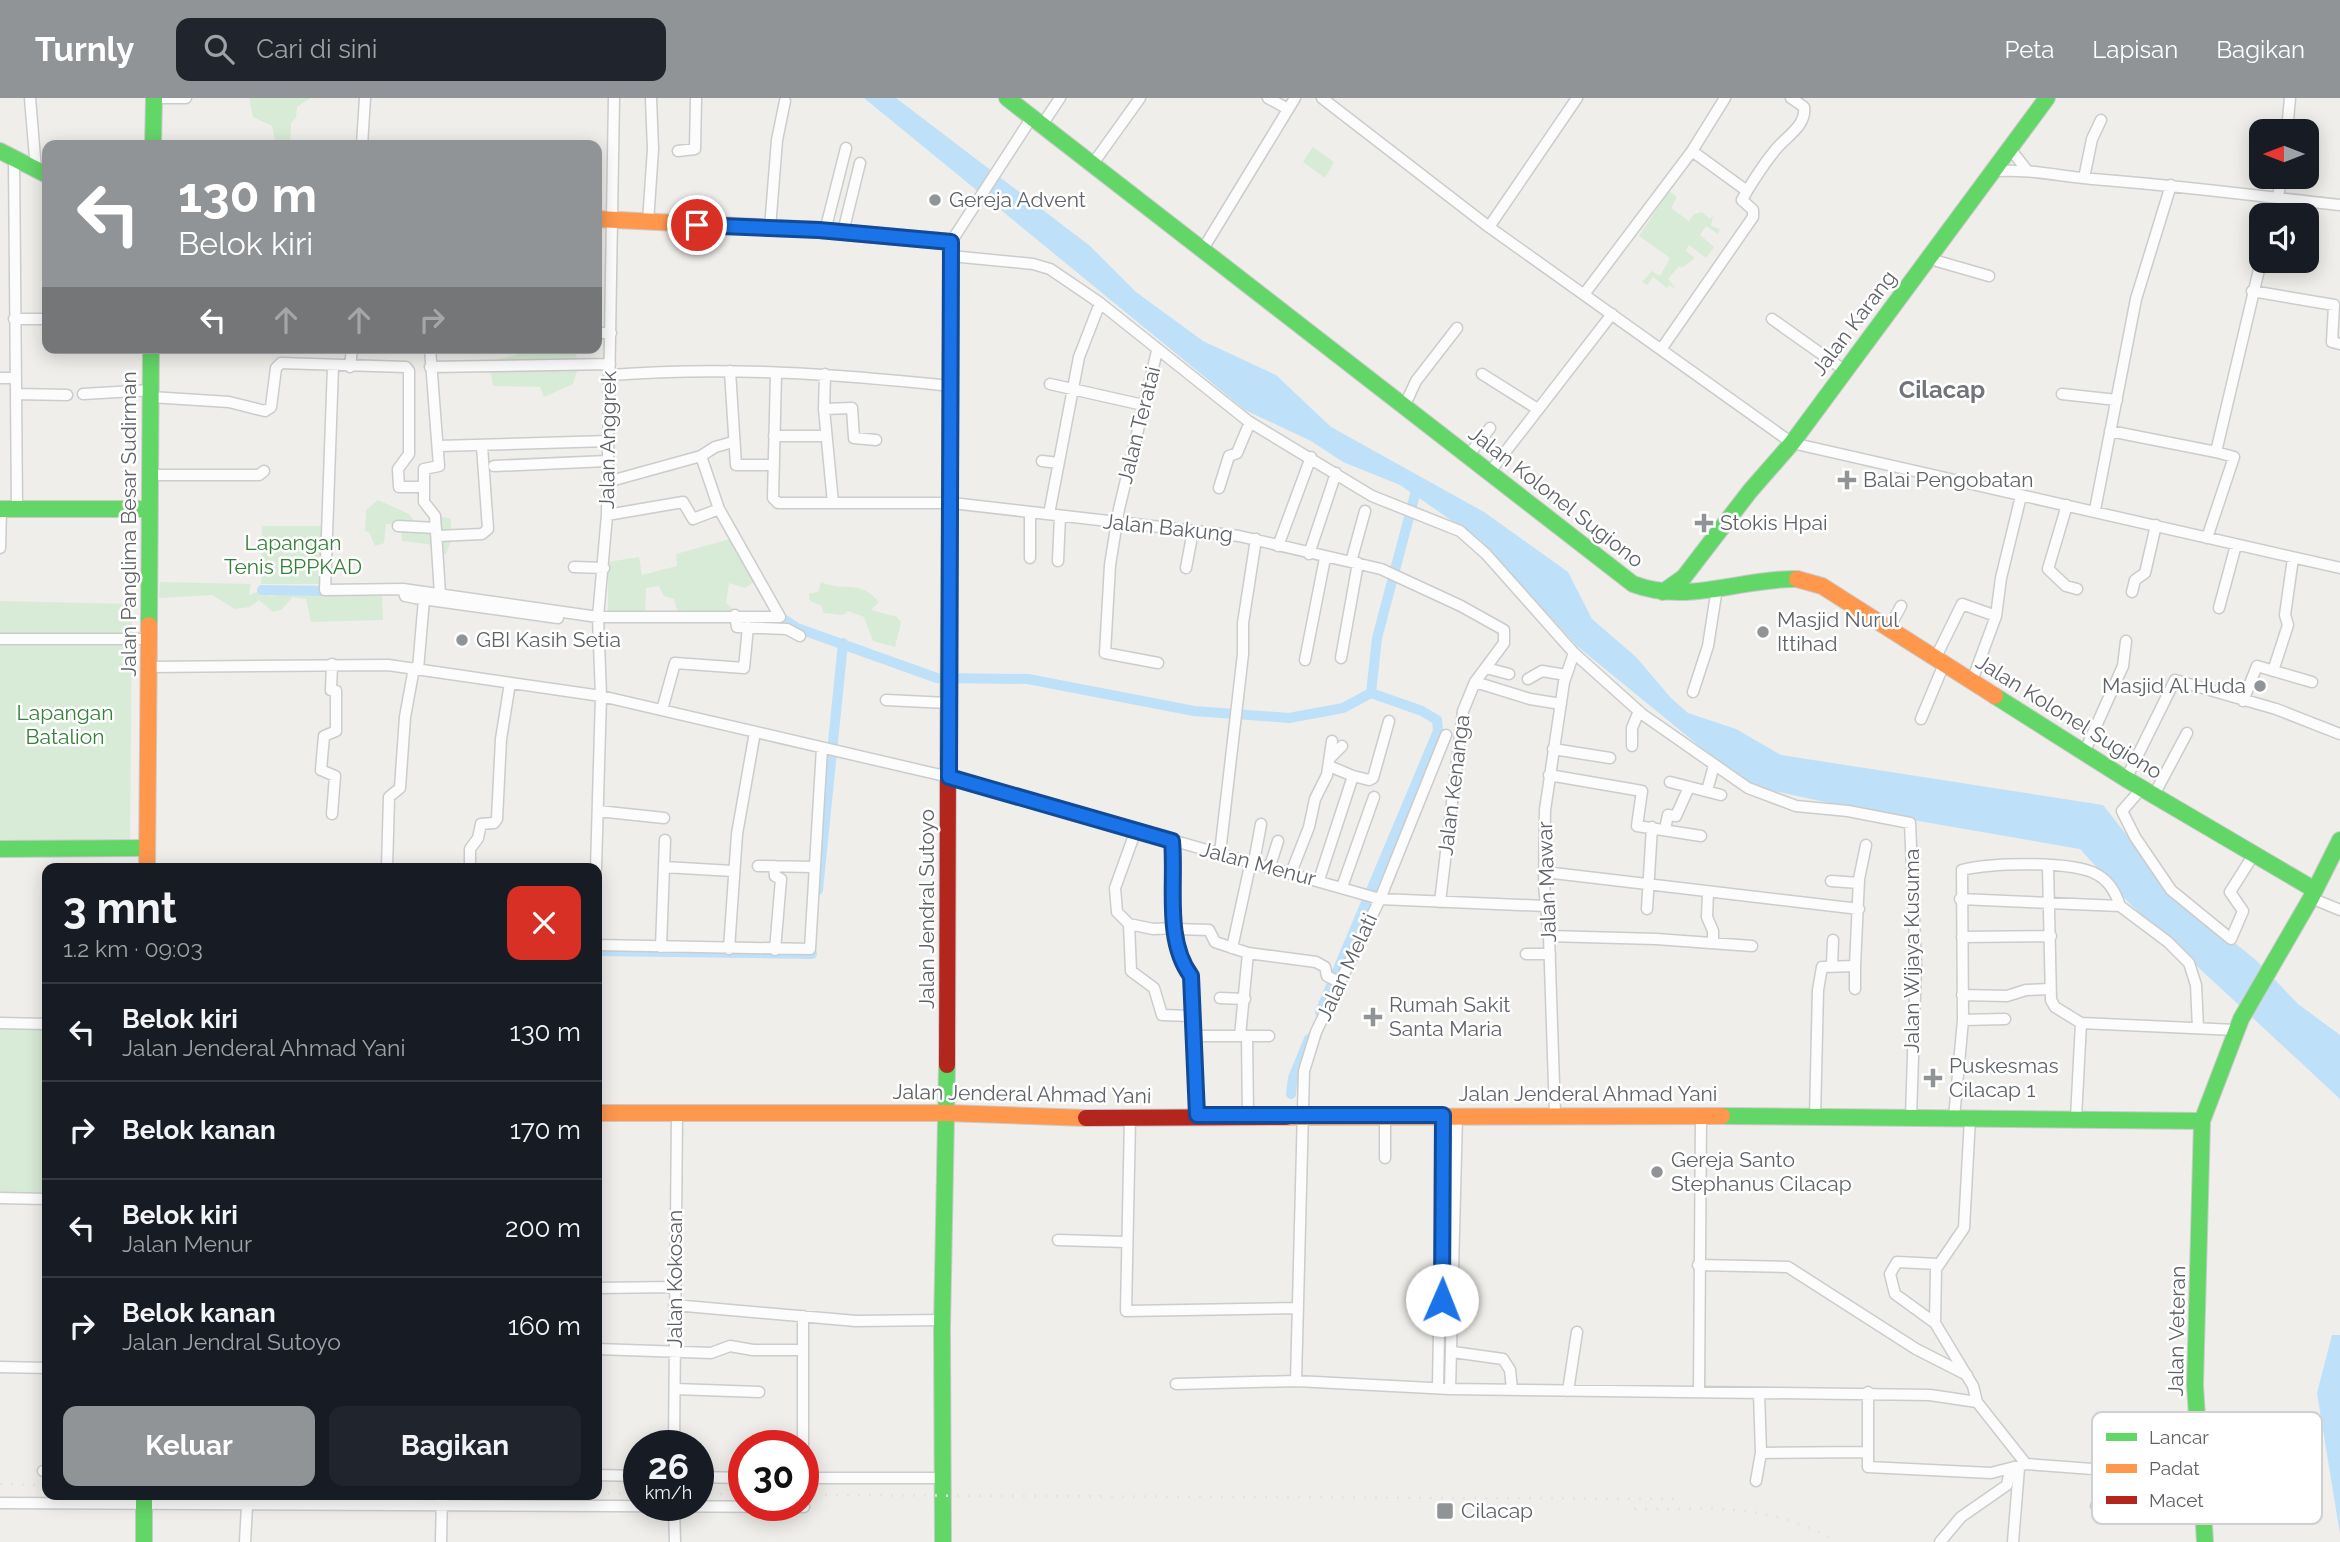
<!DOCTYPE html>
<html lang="id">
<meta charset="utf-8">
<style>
body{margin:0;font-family:Raleway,sans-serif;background:#20242c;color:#f1f3f6;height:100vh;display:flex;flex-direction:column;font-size:26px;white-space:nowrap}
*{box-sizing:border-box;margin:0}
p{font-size:23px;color:#9ea1a6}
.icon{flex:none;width:38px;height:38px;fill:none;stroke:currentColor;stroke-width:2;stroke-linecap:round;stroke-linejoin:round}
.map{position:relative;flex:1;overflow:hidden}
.sheet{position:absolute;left:42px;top:765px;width:560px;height:637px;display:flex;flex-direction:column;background:#171b24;border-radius:14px;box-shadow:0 4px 18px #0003}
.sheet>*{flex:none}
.guide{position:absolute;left:42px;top:42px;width:560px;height:214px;border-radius:14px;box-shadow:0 4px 18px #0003;background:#919496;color:#fff;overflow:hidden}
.needle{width:46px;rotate:270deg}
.tools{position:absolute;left:2249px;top:21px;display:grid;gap:14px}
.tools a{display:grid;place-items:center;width:70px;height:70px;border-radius:14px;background:#171b24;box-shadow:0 4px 18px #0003;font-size:35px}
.speed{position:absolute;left:623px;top:1332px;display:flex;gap:14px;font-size:35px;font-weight:700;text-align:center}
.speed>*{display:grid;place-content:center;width:91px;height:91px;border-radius:50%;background:#171b24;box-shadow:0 4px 18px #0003;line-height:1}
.speed small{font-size:18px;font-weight:400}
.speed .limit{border:10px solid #d22;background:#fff;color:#111}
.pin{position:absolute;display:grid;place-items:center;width:60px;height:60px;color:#fff;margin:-30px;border:4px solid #fff;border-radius:50%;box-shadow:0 2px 7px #0007}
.me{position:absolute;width:77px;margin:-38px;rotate:1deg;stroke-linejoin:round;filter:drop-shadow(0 0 5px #0008)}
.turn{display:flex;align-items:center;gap:24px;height:147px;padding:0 21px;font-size:32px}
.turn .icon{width:91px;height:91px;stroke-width:2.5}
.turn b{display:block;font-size:49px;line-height:60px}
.lanes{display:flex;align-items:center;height:66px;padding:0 21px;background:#0003;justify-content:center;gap:35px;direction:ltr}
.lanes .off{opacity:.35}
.round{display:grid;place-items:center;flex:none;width:74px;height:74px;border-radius:14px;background:#20242c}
.overview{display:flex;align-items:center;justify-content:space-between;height:119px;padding:0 21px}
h1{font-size:42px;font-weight:700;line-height:52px}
.primary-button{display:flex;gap:14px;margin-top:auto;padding:14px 21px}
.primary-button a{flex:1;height:80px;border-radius:14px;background:#919496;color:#fff;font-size:28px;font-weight:700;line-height:80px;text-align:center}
.primary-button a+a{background:#20242c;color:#f1f3f6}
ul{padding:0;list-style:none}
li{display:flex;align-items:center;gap:21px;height:98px;padding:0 21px;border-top:2px solid #363941}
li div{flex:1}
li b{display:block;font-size:26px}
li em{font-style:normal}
header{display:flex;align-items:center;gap:42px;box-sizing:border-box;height:98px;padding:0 35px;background:#919496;color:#fff}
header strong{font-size:33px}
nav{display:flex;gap:38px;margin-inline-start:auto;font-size:24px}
.search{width:490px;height:63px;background:#20242c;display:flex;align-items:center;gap:18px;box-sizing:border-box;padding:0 24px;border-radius:14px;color:#9ea1a6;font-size:26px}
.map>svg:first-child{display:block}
.green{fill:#d8ebd6}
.water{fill:#bfe0f9}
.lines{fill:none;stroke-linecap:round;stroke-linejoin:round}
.canal{stroke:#bfe0f9;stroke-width:10}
.street-casing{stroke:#cbcccc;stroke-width:13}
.fast-casing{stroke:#cacacb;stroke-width:18}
.slow-casing{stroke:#cacacb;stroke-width:18}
.jam-casing{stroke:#cacacb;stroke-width:18}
.street{stroke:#fdfcfc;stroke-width:10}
.fast{stroke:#63d668;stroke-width:16}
.slow{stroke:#ff974d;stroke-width:16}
.jam{stroke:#b3261e;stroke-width:16}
.rail{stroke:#e4e4e4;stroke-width:2.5;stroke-dasharray:2 9;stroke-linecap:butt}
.route-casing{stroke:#114b97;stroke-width:18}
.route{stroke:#1a73e8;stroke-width:12}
.poi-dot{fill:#919496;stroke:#fff;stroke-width:2.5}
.labels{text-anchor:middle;stroke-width:5;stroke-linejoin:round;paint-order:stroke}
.poi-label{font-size:21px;fill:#5f6368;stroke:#fff;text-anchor:start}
.street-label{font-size:21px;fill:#5f6368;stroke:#fff}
.park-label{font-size:21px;fill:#348238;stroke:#fff}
.quarter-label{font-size:24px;font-weight:bold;fill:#70757a;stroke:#fff}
.key{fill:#fff;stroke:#cfd0d2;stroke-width:2}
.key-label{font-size:19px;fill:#5f6368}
</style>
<header>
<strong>Turnly</strong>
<div class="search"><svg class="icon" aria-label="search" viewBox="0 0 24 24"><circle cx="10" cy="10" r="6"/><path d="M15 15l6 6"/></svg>Cari di sini</div>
<nav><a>Peta</a><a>Lapisan</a><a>Bagikan</a></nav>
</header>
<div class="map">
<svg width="2340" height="1444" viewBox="0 0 2340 1444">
<rect width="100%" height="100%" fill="#efeeea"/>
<path class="green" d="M249 0H310L297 9 296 20 291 25 290 44H302L301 47H276L272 28 253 19Z
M1313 49 1334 64 1325 80 1303 64Z
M1669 93 1677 99 1671 110 1689 123 1694 116 1702 114 1710 121 1713 117 1711 128 1720 131 1718 136 1706 128 1700 137 1714 149 1706 160 1689 147 1686 153 1695 160 1682 170 1679 168 1668 181 1676 191 1669 187 1667 190 1653 179 1647 187 1642 184 1652 173 1660 178 1670 160 1639 138Z
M525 250H576L577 273 573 286 544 299 540 289 493 288 489 263 516 257Z
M378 402 409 416 416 425 431 427 444 419 451 421V443L446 456 438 455 434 447 402 443 401 427 386 426 384 445 375 448 369 434 365 433 366 412Z
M262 428H325L324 486H261Z
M730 441 758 481 745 490 729 485 726 505 739 516 678 515 674 501 664 498 659 488 646 490 645 515H608V464L639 459 642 477 677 468 676 456Z
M160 484 251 486 249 497 262 492 270 498 313 493 382 494 383 522 311 524 306 501 293 499 281 512 273 514 259 502 250 509 235 511 212 497 159 500Z
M821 484C845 495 859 480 879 504L871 512 897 519 901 524 895 549 873 543 864 519 848 513 843 517 823 515 822 508 810 503 809 496 818 494Z
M0 503 132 506 130 751H0Z
M0 928H47V1096L0 1095Z"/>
<path class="water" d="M864 0H896L1090 148 1136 194 1203 243 1276 277 1331 329 1484 414 1568 474 1592 521 1636 559 1671 600 1688 615 1736 631 1781 657 2103 707 2170 792 2257 863 2298 906 2340 937V1001L2129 805 2080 751 1884 717 1747 687 1577 548 1480 442 1400 387 1343 364 1311 343 1245 312Z
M2332 1237H2340V1436L2317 1295Z"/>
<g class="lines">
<path class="canal" d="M262 492 332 493
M773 522H785L797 530 937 580 1028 581 1194 613 1289 620 1343 610 1371 595 1377 540 1417 389
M818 792 843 545
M597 853 812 856
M1320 914 1438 633 1437 622 1422 613 1371 595
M1291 996 1293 980 1309 941"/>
<defs>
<path id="street" d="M30 0 36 72
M157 0H186
M1268 0 1288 11
M1322 0 1489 129 1792 345 2340 470
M1042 27 1060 0
M2287 33 2290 0
M362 47 365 0
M2011 52 2026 71
M678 53 695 51 696 0
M1692 53 1747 93C1755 80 1763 67 1773 55 1782 41 1807 29 1804 9L1791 0
M14 60 17 410
M1092 67 1140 0
M1996 73C2029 71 2059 78 2092 81 2175 87 2257 98 2340 107
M2084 80 2092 41 2101 22
M2274 117 2282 79
M648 124 653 51 651 0
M1489 129 1577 0
M770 130 777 42 785 3
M825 133 846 50
M843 134 860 65
M951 144 1032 19
M1203 151 1295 0
M951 158 1033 166 1050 171 1100 205 1248 323 1372 398 1460 433 1486 456 1574 555 1642 616 1748 690 1796 708 1848 713 1910 725 1916 867 1911 1019
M1930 161 1989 178
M2252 193 2334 207 2332 244 2340 246
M1585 195 1692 53 1725 0
M14 221H47
M1772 221 1844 272
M597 235H611
M430 250 439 368 424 371V404L435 418 440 496
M1662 250 1753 119V112L1742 102 1747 93
M1157 253 1119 411 1110 467 1105 555 1158 565
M333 268 325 492 403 491 598 519H780L719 411 693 421 683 404 607 417
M350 269 352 250
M430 269 610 266
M730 273 736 367H774
M776 275 773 400 778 405H952L1239 438 1381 471 1461 508 1504 532V545L1475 584 1463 613 1440 804
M825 276 824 311 852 310 854 340 876 342
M1482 276 1536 310
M610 277C724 268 837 276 951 288
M0 280H16
M1050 286 1143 307
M16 296 67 297
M83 296 151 292
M2062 296 2117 302
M151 299 229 304 265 313 271 309 276 270 281 265 406 269 409 273V356L398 371 399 389H424
M1404 309 1416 283 1457 230
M824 311 833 405
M2110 333 2216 354
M774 338H824
M439 348 608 343
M701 358 715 349 733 344
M1468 358 1490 330
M1042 363 1058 365
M494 368 607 363
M1489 375 1612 216
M149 377H259L264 373
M607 384 701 358 719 411
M1219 390 1229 358 1237 355 1250 324
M2067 407 2048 471 2066 488 2077 491
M2095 412 2136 201 2171 87
M1030 414V460
M1049 416 1079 259 1100 205
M398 428 436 430
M437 438 482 436 488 431 482 348
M2207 440 2234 359 2216 354 2261 163
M1278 448 1311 359
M0 450 1 411
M1309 456 1336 375
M1058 463 1060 418
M1351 464 1365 413
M574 469 604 470
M1186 470 1193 433
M403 491 405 498 415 500 558 520
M2132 494 2135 482 2145 475 2156 427
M2219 510 2236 447
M735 517 737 529 787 531 800 538
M1888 532 1901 508
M0 541H149
M1341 560 1358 465
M1935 561 1962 506 1996 518
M1305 562 1325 460
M332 566 331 592 336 593V633L324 638 321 672 335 678 332 716
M149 569 388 567 601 598 949 679 1380 801 1446 637
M1486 570 1509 576
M418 571 424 501
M2273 573 2288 527 2285 517 2293 460
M1528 581 1542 573 1566 577
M1972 583 1996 518 2001 480 2021 398
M1475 584 1530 601 1561 606
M1693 594 1708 548 1717 490
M886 602 948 605
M2243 603 2257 568 2312 584
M662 612 675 565 744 570 748 529
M1921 621 1944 566
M1632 648V630L1639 613
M1553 651 1610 660
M2084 655 2123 568 2126 543
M1330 660 1342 648
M1329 668 1353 678
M1549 677 1642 693 1637 728 1701 738
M2126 681 2175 582 2276 611 2340 636
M1670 684 1721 697
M2142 690 2122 713 2135 739 2171 792 2231 841 2243 813 2230 794 2254 756
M1707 693 1714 667
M2154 697 2187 635
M598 713 664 720
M1665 731 1668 717 1676 718 1689 689
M1172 743C1176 786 1165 842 1191 878L1197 1018
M1220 755 1243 556V525L1256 441
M1254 764 1261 726
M758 768 813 769
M774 768 775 778 781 781 775 852
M1270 768 1278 743
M2048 768 2051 902 2055 909 2081 925 2076 1020
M664 769 733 773
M387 770 389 699 400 690 405 619 414 570
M470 770V751L478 740 481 726 494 725 497 721 501 641 510 585
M596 770 601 598 598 519 607 417 614 0
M1545 774 1859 811
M1291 775 1309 729 1315 701 1327 677 1332 643
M1319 782 1353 678 1369 682 1373 680 1389 623
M1831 783 1859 785
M1342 789 1374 699
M1708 795 1707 819 1713 833V845
M2311 800 2340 812
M1960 801 2120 808 2168 844 2189 865 2196 887 2198 930
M1647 811 1652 729
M1129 826 1117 814 1115 790 1136 732
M1176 830 1153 831 1129 826 1131 873 1154 890 1162 917 1191 918
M1176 831 1209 832 1215 844 1248 855 1316 864 1325 869 1327 878 1341 885
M1549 838 1656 841 1752 848
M1962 839 2051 838
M597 847 810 851 822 650
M661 849 665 742
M1232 850 1251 763
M729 851 737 736 755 634
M1526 856H1550
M1832 867 1833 842
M1855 868 1859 781 1866 747
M1962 897 2007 898 2026 892 2050 891
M1220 900 1245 901
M1963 922 2005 921
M0 925 47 926
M2081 925 2236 932
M1192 938H1269
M1240 938 1248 855
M1247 938 1248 1017
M1385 1016V1060
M1555 1016 1549 838 1544 787 1545 712 1564 584 1574 555
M1815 1019 1818 892 1822 869 1855 868V891
M1954 1020 1963 922 1962 772C1990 765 2074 762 2098 777 2110 784 2116 795 2120 808
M1970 1020 1964 1130 1936 1171 1935 1225 1973 1288 1977 1304
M1130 1021 1126 1213 1296 1210
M0 1100 47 1101
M1058 1142 1125 1144
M1698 1167 1788 1169 1916 1251 1967 1277
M597 1190 674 1189
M674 1207 856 1223 942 1222
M803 1218V1380
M1935 1225 1895 1196 1890 1176 1897 1164 1938 1166
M597 1251 711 1255 730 1248 753 1252H803
M1453 1254 1503 1261 1510 1272 1512 1291
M0 1269 47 1270
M1296 1283 1304 973 1316 934 1380 801 1545 808
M1176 1286 1296 1283 1450 1291 1930 1297 1977 1304 2026 1366 2200 1379
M1438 1288 1443 1017
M675 1291 759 1294
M1450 1291 1457 1017
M1568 1293 1577 1234
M1699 1294 1701 1017
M1868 1294V1369L1991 1375 2026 1366
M1759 1295 1761 1355 1867 1354
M674 1348 677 1015
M43 1373H47
M597 1377 639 1378
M698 1379 744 1380
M803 1380H943
M1756 1383 1761 1355
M0 1405 804 1409
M2096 1408 2202 1411
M674 1411 675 1444
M245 1444 247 1408
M441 1444 442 1396
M1940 1444 1961 1419 2007 1387 2010 1372
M2013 1444 2019 1370"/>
<path id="fast" d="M1007 0 1633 486C1688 507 1741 480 1797 481
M153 47 154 0
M0 53 47 77
M0 411H148
M1663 494 1684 479 1750 393 1792 345 2047 0
M149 527 151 250
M1995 598 2126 681 2315 792
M948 663 951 224
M0 751 147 750
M1722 1018 2202 1023
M144 1396V1444
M943 1444 942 1230 947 967
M2205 1444 2195 1287 2202 1023 2241 921 2311 800 2340 742"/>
<path id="slow" d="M597 121 819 132 951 144V224
M1797 481 1822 488 1995 598
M147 770 149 527
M597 1015H947L1086 1020
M1286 1019 1722 1018"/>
<path id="jam" d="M947 967 948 663
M1086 1020 1286 1019"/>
</defs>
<use href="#street" class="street-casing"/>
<use href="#fast" class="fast-casing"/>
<use href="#slow" class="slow-casing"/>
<use href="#jam" class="jam-casing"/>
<use href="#street" class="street"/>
<use href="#fast" class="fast"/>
<use href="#slow" class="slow"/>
<use href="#jam" class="jam"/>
<path class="rail" d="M0 1386 47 1387
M597 1395 639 1396
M698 1396H744
M803 1397 1678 1401
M1634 1411C1712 1412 1767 1403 1837 1444"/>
</g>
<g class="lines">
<defs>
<path id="route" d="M697 127 819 132 951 144 949 679 1172 743C1176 785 1164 842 1191 878L1197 1017H1443L1442 1202"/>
</defs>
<use href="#route" class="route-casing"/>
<use href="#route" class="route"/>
</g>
<g class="poi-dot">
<circle cx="935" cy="102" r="7"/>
<path d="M1843.5 371.5h7v7h7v7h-7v7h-7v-7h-7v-7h7z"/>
<path d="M1700.5 414.5h7v7h7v7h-7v7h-7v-7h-7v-7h7z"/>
<circle cx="1763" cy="534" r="7"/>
<circle cx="462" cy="542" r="7"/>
<circle cx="2260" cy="588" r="7"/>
<path d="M1369.5 908.5h7v7h7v7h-7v7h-7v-7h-7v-7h7z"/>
<path d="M1929.5 969.5h7v7h7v7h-7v7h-7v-7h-7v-7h7z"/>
<circle cx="1657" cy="1074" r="7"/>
<rect x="1436" y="1404" width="18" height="18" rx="3.5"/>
</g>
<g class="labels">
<g class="poi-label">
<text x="949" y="109">Gereja Advent</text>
<text x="1863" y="389">Balai Pengobatan</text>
<text x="1720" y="432">Stokis Hpai</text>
<text x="1777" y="529">Masjid Nurul<tspan x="1777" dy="24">Ittihad</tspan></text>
<text x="476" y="549">GBI Kasih Setia</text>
<text x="2246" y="595" text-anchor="end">Masjid Al Huda</text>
<text x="1389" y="914">Rumah Sakit<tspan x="1389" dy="24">Santa Maria</tspan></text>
<text x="1949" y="975">Puskesmas<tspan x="1949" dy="24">Cilacap 1</tspan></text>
<text x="1671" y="1069">Gereja Santo<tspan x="1671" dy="24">Stephanus Cilacap</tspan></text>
<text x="1461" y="1420">Cilacap</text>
</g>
<g class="street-label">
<text transform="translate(1854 225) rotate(-53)" y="7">Jalan Karang</text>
<text transform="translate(1139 327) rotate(-76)" y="7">Jalan Teratai</text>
<text transform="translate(608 342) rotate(-89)" y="7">Jalan Anggrek</text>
<text transform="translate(1556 399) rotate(38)" y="7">Jalan Kolonel Sugiono</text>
<text transform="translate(129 426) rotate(-90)" y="7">Jalan Panglima Besar Sudirman</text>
<text transform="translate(1168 430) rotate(6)" y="7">Jalan Bakung</text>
<text transform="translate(2069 619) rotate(32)" y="7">Jalan Kolonel Sugiono</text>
<text transform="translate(1454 687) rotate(-83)" y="7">Jalan Kenanga</text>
<text transform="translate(1258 766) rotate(15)" y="7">Jalan Menur</text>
<text transform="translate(1547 784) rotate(-92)" y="7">Jalan Mawar</text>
<text transform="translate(927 811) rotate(-90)" y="7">Jalan Jendral Sutoyo</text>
<text transform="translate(1912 853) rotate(-90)" y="7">Jalan Wijaya Kusuma</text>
<text transform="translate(1347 869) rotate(-65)" y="7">Jalan Melati</text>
<text transform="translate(1022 996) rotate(1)" y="7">Jalan Jenderal Ahmad Yani</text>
<text x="1588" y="1003">Jalan Jenderal Ahmad Yani</text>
<text transform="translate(675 1181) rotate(-90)" y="7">Jalan Kokosan</text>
<text transform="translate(2177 1233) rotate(-89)" y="7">Jalan Veteran</text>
</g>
<g class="park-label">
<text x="293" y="452">Lapangan<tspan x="293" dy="24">Tenis BPPKAD</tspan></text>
<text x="65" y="622">Lapangan<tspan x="65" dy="24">Batalion</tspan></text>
</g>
<g class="quarter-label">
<text x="1942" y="300">Cilacap</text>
</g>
</g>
<rect x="2092" y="1314" width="230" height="112" rx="10" class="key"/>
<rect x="2106" y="1335" width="31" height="8" fill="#63d668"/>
<rect x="2106" y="1366" width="31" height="9" fill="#ff974d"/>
<rect x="2106" y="1398" width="31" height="8" fill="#b3261e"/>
<g class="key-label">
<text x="2149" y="1346">Lancar</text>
<text x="2149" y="1377">Padat</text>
<text x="2149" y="1409">Macet</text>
</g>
</svg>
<div class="tools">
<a><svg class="needle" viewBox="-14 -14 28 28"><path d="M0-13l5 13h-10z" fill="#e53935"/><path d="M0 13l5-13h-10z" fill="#9ea1a6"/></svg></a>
<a><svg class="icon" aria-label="sound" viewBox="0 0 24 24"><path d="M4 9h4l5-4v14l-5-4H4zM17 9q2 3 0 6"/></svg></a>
</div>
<div class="speed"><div>26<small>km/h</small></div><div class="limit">30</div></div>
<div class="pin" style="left:697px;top:127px;background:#d93025"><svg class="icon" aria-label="arrive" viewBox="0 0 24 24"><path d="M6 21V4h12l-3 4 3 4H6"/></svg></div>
<svg class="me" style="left:1442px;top:1202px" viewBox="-20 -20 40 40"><circle r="19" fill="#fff"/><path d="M0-13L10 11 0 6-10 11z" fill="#1a73e8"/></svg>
<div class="guide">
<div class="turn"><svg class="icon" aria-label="left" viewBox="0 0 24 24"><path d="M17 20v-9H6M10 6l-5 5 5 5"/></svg><div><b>130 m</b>Belok kiri</div></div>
<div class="lanes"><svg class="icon" aria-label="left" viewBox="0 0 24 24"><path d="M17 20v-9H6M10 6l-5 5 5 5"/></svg><svg class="icon off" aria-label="ahead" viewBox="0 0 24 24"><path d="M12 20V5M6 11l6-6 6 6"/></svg><svg class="icon off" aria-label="ahead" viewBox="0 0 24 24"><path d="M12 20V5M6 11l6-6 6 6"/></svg><svg class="icon off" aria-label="right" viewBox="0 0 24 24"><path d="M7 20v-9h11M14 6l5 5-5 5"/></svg></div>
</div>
<section class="sheet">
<div class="overview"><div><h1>3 mnt</h1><p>1.2 km · 09:03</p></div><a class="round" style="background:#d93025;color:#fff"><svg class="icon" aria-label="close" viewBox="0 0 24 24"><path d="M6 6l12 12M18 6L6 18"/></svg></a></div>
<ul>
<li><svg class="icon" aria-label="left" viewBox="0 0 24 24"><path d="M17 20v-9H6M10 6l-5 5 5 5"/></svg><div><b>Belok kiri</b><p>Jalan Jenderal Ahmad Yani</p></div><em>130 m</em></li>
<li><svg class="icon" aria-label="right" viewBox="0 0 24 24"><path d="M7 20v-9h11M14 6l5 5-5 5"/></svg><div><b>Belok kanan</b></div><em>170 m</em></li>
<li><svg class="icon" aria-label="left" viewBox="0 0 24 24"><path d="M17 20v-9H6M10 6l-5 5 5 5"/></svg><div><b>Belok kiri</b><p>Jalan Menur</p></div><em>200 m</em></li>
<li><svg class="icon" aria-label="right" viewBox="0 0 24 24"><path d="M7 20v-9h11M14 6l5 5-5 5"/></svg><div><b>Belok kanan</b><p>Jalan Jendral Sutoyo</p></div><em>160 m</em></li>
</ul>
<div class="primary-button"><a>Keluar</a><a>Bagikan</a></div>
</section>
</div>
